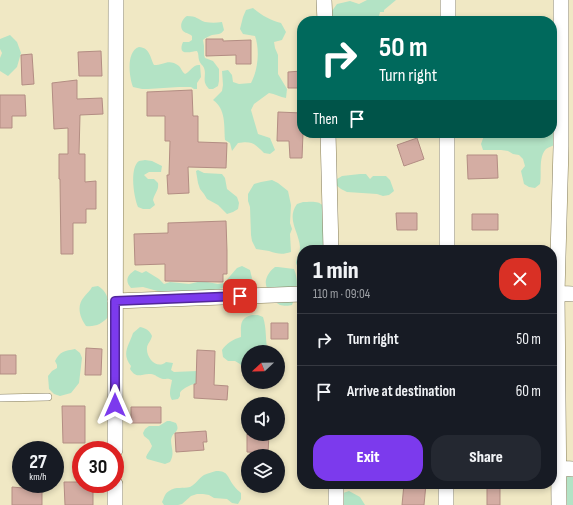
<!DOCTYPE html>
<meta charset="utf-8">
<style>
body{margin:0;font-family:"Sofia Sans Condensed",sans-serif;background:#242831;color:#f1f3f6;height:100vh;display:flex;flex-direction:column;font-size:15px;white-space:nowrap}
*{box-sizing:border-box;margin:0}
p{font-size:13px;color:#9ea1a6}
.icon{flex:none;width:22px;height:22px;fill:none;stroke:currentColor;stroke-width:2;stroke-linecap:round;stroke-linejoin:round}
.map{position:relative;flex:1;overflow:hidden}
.drawer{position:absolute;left:297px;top:245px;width:260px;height:244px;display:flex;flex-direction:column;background:#171b24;border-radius:16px;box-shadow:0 2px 6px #0003}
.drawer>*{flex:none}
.hud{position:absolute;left:297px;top:16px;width:260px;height:122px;border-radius:16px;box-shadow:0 2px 6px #0003;background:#00695c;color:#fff;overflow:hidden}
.needle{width:26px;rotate:248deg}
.controls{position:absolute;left:241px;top:345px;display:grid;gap:8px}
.controls a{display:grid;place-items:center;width:44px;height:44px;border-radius:50%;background:#171b24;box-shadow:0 2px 6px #0003;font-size:20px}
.speed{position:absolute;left:12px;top:441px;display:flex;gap:8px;font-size:20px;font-weight:700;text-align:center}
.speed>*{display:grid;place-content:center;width:52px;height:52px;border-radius:50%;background:#171b24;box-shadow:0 2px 6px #0003;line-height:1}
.speed small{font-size:10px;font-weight:400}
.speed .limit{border:6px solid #d22;background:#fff;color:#111}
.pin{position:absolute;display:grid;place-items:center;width:34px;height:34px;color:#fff;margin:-17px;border-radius:8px;box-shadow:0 2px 6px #0006}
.me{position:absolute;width:44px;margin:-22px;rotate:0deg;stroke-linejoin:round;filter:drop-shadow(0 0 3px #0008)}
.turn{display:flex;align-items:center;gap:14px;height:84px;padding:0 16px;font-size:18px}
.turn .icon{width:52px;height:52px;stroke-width:2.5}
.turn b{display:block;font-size:28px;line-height:34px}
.then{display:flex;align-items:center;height:38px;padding:0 16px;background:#0003;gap:8px;font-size:15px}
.round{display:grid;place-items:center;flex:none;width:42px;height:42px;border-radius:16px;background:#242831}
.summary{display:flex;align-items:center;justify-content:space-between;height:68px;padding:0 16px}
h1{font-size:24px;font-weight:800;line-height:30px}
.button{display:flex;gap:8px;margin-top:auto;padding:8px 16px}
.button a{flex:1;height:46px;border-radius:16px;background:#7c3aed;color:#fff;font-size:16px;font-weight:800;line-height:46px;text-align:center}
.button a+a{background:#242831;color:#f1f3f6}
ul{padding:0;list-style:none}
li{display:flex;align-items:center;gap:12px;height:52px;padding:0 16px;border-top:1px solid #363941}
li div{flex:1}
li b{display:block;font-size:15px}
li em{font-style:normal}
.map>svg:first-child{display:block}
.green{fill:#b3e3c5}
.building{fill:#d4ada3;stroke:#b38d83}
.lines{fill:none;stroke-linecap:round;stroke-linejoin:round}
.service-casing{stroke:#857d5c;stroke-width:8}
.minor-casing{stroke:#857d5c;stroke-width:16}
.service{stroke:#fff;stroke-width:7}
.minor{stroke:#fff;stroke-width:15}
.route-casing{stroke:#51269a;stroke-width:10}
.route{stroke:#7c3aed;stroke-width:7}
</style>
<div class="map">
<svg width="573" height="505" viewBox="0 0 573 505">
<rect width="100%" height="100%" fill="#f0e8c4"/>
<path class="green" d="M367 0H396L384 10V12H380L379 16 380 19 377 21C372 17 364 17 358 18L357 21H331L332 11 337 4 350 1 359 4Z
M253 8C261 15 271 21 281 23L286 32 282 40 274 42 275 48 278 55V74L287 89 286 98C280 97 275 94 269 93L254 104 251 110 258 134 270 138 275 150 270 154 264 153C254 143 252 141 238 143L232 151 230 143 225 140C224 125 226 109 213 100L222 91 223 85 222 71 228 70 232 75 233 82 239 84 251 83C258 70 260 50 255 36L243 34 240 29 243 17 246 10Z
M187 16C197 16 197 19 205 22 211 23 216 23 222 22L224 30C221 35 217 34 212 35 209 36 205 38 203 40L204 46V55L205 58 213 61 219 69V81L218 86 213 89H209C201 81 207 76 204 68 203 65 200 64 199 60 198 57 199 54 197 51 190 52 177 56 183 42H189L192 40V36C189 33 187 34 183 31 179 26 182 19 187 16Z
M10 35 17 42 21 53 17 67 8 76 0 71V58L2 53 0 49V39Z
M139 47C150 48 150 57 154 65 164 65 169 58 179 66 181 68 182 72 185 74 191 71 193 64 200 65L201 77 197 83V89H194L191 87H179L148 89H142L133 87C129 77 126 51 139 47Z
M552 121 558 122 557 144C554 145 549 147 546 149 538 157 542 174 540 184L535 188 529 187 524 184 521 171 525 166 523 159 519 155 513 154 508 151 501 150H483L481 144 485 133H552Z
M145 160 152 161 162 166 161 172H149L144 175 148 179H154L158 183C159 191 155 192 153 200L155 205 150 209H143L138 207C134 198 129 168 139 161 140 161 144 160 145 160Z
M198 170 204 173 222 174 225 178 227 189 237 197 239 203 238 209 233 212 227 214 218 205 207 199 204 194 200 189 198 183 196 171Z
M360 174H366L370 179 373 176H386L390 180 394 191 389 195 383 196 377 194 347 192 341 189 336 185 337 179 342 176Z
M272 180 278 183 288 191 291 205 290 223 292 229 290 234 291 252C282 255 278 254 269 251 265 250 260 250 256 249L252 241 251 235 250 207 248 201V194L254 184 261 182Z
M303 202C309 202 319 200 323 206V230L329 250H302V270C300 268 297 267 296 263 296 258 300 253 300 247 299 232 286 219 297 204Z
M242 266 250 270 252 278 249 283 225 287 219 289 172 297 161 292 143 287 131 288C124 280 128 275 135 270L142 273 146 271 159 279 164 284 170 282 189 284 202 281 218 284 224 283 237 268Z
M275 267H278L294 269C299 281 297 293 292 305 289 306 283 306 280 305 273 302 264 287 266 280 267 275 271 270 275 267Z
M98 286C110 293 109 305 108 317 102 324 95 327 86 326 80 318 76 306 84 297 87 293 90 291 92 287Z
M252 315H258L263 317C267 329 265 341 268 352H248V377L240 364 235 361H228L223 357 222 350C226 344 233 339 241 337 241 326 239 318 252 315Z
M140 327C146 328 150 331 152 336 151 341 147 344 147 348 146 358 157 370 166 362L173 363 171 370 174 372 197 371 198 383C194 383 181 389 180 393 180 394 180 395 180 396L178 399 172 400C168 394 171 387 172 380 168 378 167 379 163 379 158 378 155 374 151 374 141 373 137 380 130 369L131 366C121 353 129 346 133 333Z
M75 349 80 353 82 358 79 383 71 393 60 396 54 394 49 389 48 376 52 371 57 368V365L55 361C60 351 65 351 75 349Z
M167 421H170L176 423C181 433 172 431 171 440 171 448 175 453 170 462L165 464 147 459 146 457C147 453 151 450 152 446L149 440 144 436 143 433 145 429 149 426H159Z
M216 471C229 471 227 477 234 486 236 489 239 491 241 493V499L238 504 232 503 227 499 214 498 209 495 203 494H197L191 496 182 504 178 505H164L162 502C164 498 165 493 169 491 176 486 183 489 190 487 196 484 199 478 204 475 208 473 213 472 216 471Z
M573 472V505H566V482L567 475Z
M349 491 360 497 365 505H341L343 493Z"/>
<path class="building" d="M206 39H223V41L251 40V64H236V55L206 56Z
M101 51 102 76H79L78 52Z
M32 54 34 84 22 85 21 55Z
M302 71V88H288V72Z
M77 80V99L102 98 103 114 80 115 79 154H85V182L96 181V209H86V223H73V254H61L60 179H59V154H68V128L54 129 52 83Z
M192 90 193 116H198V142L227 143 226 168 188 167 189 193 168 194 167 175H169L170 141H165V116H147V92Z
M0 95H25L26 116H12V128H0Z
M278 112 302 113V133H303L302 158H290L289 141H277Z
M417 138 424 159 404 166 397 145Z
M467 155H497L498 178 468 179Z
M396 213H417V230H397Z
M472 214H498V230H472Z
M226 221 227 251V274H223V282L165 281V264L135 265 134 234 168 233V223Z
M271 323H288V339H271Z
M86 348 102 349 101 375H85Z
M197 350 215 351 214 385 228 386 227 400 194 398V384H196Z
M0 355H16V374H0Z
M62 406H85V443H63Z
M131 407H161V423H131Z
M206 431 207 442H203L204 450 176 452 175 433Z
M247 434H269L268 453 247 452Z
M64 482H81V484H93V505H65Z
M23 484H42V505H12V487L23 488Z
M404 484H426L424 505H402Z
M487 484H500V505H487Z"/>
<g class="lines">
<defs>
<path id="service" d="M0 398 48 397"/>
<path id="minor" d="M324 0 325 21
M448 21V0
M328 133 331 250
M447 250V133
M552 293 573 294
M115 301 302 294
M115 450 116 0
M558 468 573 469
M336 484V505
M115 505V484
M446 505V484
M559 505 557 293 561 147V0"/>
</defs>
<use href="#service" class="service-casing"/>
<use href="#minor" class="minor-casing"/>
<use href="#service" class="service"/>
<use href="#minor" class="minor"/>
</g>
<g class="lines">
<defs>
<path id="route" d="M115 405V301L240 296"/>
</defs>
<use href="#route" class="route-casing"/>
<use href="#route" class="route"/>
</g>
</svg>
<div class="controls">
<a><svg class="needle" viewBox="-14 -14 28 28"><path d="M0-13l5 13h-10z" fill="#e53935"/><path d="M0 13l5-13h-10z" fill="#9ea1a6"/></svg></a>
<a><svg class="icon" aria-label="sound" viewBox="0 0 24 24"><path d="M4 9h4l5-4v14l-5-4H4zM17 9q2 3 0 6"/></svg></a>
<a><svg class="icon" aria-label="layers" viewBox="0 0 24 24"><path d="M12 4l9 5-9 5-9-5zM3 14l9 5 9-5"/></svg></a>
</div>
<div class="speed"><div>27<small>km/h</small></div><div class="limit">30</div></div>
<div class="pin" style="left:240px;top:296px;background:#d93025"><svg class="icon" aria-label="arrive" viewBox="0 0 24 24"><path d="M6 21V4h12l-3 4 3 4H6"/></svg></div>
<svg class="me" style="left:115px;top:405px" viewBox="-20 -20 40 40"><path d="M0-17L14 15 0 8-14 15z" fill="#7c3aed" stroke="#fff" stroke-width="4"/></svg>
<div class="hud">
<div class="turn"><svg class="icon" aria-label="right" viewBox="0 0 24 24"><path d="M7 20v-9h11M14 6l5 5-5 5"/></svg><div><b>50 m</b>Turn right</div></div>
<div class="then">Then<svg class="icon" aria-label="arrive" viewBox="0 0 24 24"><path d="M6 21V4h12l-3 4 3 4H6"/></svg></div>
</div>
<section class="drawer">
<div class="summary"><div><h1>1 min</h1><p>110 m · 09:04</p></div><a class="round" style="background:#d93025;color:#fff"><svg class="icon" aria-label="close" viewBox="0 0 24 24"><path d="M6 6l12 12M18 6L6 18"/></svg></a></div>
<ul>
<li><svg class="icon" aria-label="right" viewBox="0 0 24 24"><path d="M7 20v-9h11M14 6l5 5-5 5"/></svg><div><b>Turn right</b></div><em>50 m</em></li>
<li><svg class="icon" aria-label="arrive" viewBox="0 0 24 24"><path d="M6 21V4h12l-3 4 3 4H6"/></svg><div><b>Arrive at destination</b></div><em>60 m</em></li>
</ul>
<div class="button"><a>Exit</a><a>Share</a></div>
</section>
</div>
